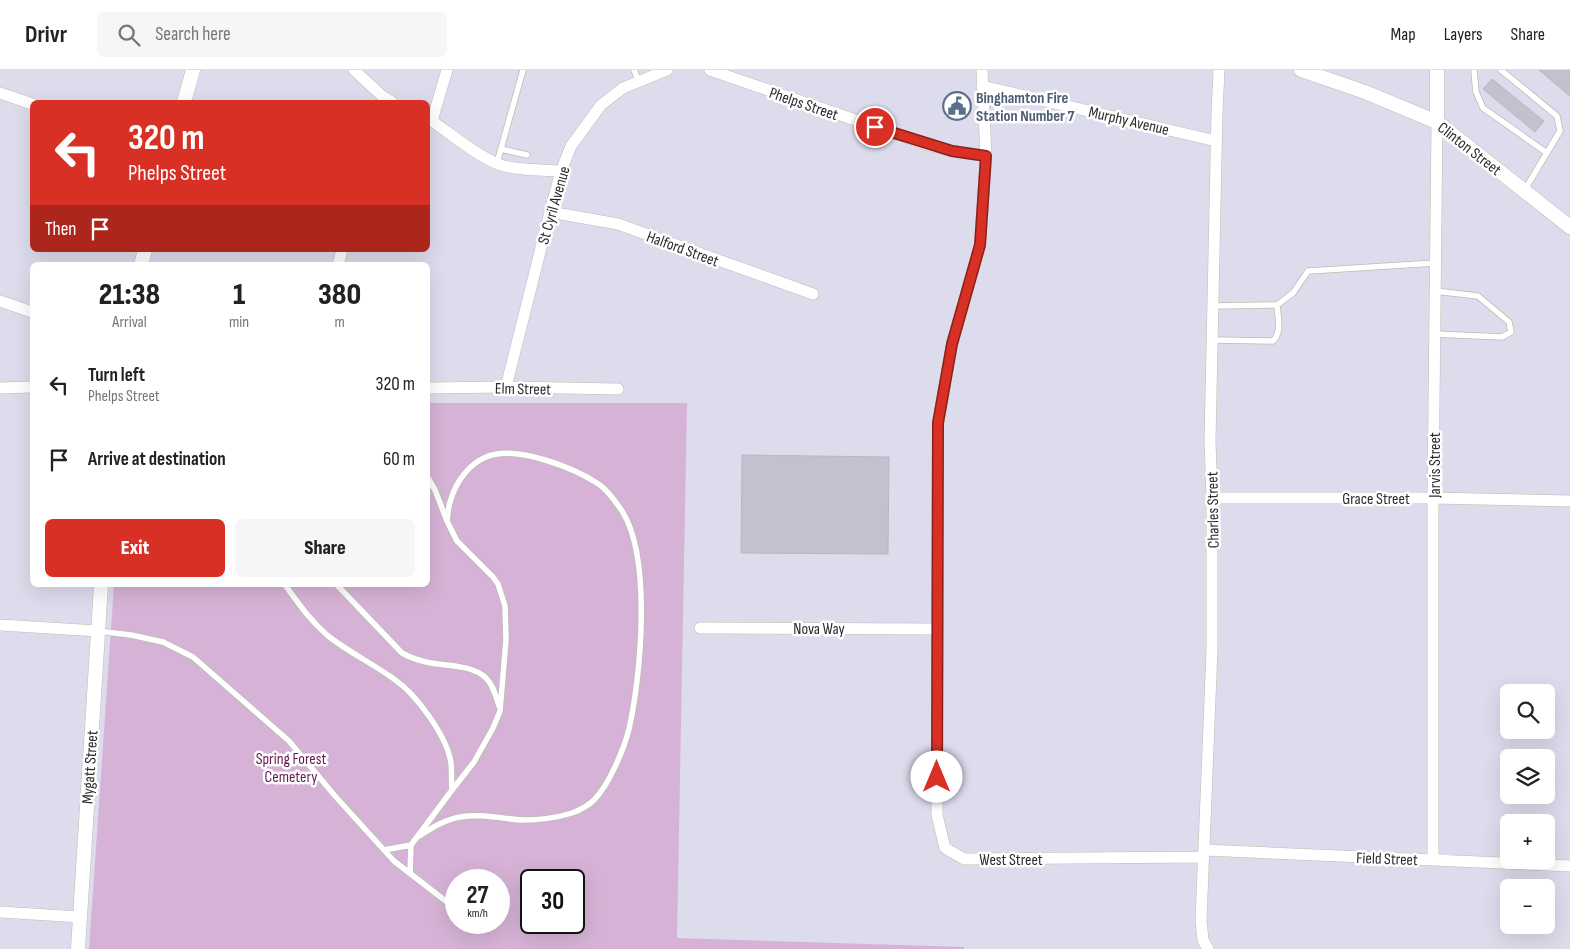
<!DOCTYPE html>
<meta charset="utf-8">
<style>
body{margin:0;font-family:"Sofia Sans Condensed",sans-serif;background:#f6f6f6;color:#222;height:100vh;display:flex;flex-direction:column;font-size:19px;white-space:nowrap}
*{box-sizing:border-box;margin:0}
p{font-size:16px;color:#767676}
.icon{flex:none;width:28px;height:28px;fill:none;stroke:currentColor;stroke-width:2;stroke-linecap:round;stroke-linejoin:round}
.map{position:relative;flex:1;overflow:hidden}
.sheet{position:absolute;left:30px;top:192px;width:400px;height:325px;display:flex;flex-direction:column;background:#fff;border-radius:8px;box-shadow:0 5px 20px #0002}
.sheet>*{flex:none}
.hud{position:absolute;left:30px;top:30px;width:400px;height:152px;border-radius:8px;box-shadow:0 5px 20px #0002;background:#d93025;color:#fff;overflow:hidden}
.tools{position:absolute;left:1500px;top:614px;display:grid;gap:10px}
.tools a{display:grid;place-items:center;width:55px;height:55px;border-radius:8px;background:#fff;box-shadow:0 5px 20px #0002;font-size:25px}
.speed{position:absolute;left:445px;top:799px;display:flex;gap:10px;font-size:25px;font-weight:700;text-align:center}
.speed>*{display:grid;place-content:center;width:65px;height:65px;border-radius:50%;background:#fff;box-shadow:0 5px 20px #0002;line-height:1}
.speed small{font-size:12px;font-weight:400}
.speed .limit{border:2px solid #111;border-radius:8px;background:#fff;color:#111}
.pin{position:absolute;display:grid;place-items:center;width:42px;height:42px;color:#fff;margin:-21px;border:2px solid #fff;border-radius:50%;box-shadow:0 1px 5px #0007}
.me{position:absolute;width:55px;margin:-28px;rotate:0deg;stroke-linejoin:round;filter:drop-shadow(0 0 4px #0008)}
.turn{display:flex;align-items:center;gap:18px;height:105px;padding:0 15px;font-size:22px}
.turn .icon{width:65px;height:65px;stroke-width:2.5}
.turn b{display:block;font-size:35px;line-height:42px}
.then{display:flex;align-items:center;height:48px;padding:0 15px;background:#0003;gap:10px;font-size:19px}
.eta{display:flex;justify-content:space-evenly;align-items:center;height:85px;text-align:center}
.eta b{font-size:30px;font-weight:800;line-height:35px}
.primary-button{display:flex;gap:10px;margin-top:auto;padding:10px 15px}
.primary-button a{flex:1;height:58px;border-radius:8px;background:#d93025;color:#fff;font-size:20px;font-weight:800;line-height:58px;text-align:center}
.primary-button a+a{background:#f6f6f6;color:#222}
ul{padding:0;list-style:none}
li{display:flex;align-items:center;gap:15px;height:75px;padding:0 15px}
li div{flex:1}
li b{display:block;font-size:19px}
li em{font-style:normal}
header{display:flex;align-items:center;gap:30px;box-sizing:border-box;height:70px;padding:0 25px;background:#fff;border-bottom:1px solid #e0e0e0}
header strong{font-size:24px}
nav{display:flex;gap:28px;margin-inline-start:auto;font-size:18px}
.search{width:350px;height:45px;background:#f6f6f6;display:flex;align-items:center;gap:12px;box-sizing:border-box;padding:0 18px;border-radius:8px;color:#767676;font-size:19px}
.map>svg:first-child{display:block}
.cemetery{fill:#d6b3d6;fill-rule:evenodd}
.building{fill:#c2c1ce;stroke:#b8b6c8}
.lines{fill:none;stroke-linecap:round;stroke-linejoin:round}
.service-casing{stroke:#babeb0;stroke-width:7}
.minor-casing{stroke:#babeb0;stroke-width:12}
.tertiary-casing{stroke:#babeb0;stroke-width:15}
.service{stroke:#fff;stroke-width:5.5}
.minor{stroke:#fff;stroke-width:11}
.tertiary{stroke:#fff;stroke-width:14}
.route-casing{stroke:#8d1f18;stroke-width:12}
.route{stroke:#d93025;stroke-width:9}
.labels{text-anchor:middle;stroke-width:5;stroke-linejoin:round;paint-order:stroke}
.service-label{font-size:16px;font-weight:bold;fill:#4e5e75;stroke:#fff;text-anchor:start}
.street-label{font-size:16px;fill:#2a2a2a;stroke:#fff}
.park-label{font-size:16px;fill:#681a53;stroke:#fff}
</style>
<header>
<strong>Drivr</strong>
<div class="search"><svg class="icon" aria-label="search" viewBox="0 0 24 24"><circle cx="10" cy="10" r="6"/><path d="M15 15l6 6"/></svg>Search here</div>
<nav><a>Map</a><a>Layers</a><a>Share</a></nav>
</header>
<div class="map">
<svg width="1570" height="879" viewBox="0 0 1570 879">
<rect width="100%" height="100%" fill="#dddcec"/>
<path class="cemetery" d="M428 333H687L677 868 964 877V879H89L114 515H428ZM456 810H499V852H456ZM531 810H574V852H531Z"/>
<path class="building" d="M1539 0H1570V26Z
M1492 9 1544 51 1535 62 1483 19Z
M742 385 889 387 888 484 741 483Z"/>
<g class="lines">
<defs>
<path id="service" d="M634 0 639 12
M1474 0 1476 22 1483 38 1547 83
M1501 0 1557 46 1560 61 1524 121
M501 79 527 85
M497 93 523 0
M1213 236 1277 235 1293 223 1308 201 1435 193
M1435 264 1502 267 1511 262 1509 252 1478 226 1435 221
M1212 270 1273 271C1282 262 1278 248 1277 235
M285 515C298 533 310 550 327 565 348 582 372 593 394 609 416 624 447 666 451 693 452 701 451 711 452 720
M337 515 402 583C411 588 420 591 431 593 449 596 472 595 486 608 494 616 496 627 499 636
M98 561 131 565 163 572 193 587 289 671 335 726 394 791 456 839
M416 768C430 759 443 750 460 747 481 743 502 749 523 750 540 750 556 748 572 743 580 740 588 736 594 730 609 715 624 679 629 659 641 606 652 488 622 441 616 432 608 421 600 415 575 398 515 374 486 387 469 394 456 412 451 429 448 436 448 444 447 451
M384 780 411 775 452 720 474 692 493 658 500 641 506 570 505 536 498 514 493 507 457 471 447 451 435 420 428 408
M410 803 411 775"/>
<path id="minor" d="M354 0 382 26 392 32
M710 0 928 75 952 81 986 86
M982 0 986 86 980 175 952 274 938 353 937 745 945 778 964 789 1203 787
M982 16 1216 71
M0 23 32 34
M428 49 432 51C451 64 482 90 504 96 522 100 542 100 561 101
M432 51 447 0
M550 142 618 154 813 224
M338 195 342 180
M0 231 32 242
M506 317 550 142 561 101 571 76 601 35 623 18 667 0
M0 318 32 317
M428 318 506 317 618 319
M1212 428H1433L1570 431
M0 555 98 561
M700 558 937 559
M1204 780 1570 796
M1433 790V428L1437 52
M0 842 80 847
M1208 879 1203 870 1201 850 1212 580V428L1210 371 1217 42 1219 0"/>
<path id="tertiary" d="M1301 0 1365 22 1437 52 1570 157
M184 32 193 0
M1437 52V0
M141 195 145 180
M78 879 101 515"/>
</defs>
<use href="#service" class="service-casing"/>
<use href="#minor" class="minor-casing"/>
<use href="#tertiary" class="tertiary-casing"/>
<use href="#service" class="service"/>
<use href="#minor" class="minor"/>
<use href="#tertiary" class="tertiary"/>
</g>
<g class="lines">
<defs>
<path id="route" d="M875 57 952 81 986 86 980 175 952 274 938 353 937 707"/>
</defs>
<use href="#route" class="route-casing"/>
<use href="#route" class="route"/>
</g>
<defs>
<symbol id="civic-ring" viewBox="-11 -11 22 22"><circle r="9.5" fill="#fff" stroke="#5c6f8a" stroke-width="1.5"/><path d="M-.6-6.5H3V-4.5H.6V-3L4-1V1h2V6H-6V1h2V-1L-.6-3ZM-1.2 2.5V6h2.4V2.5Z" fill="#5c6f8a"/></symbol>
</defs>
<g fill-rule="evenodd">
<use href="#civic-ring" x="941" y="20" width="32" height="32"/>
</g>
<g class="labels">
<g class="service-label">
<text x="976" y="33">Binghamton Fire<tspan x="976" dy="18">Station Number 7</tspan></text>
</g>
<g class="street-label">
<text transform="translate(804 33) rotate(19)" y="6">Phelps Street</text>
<text transform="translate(1129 50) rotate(13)" y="6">Murphy Avenue</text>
<text transform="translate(1470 78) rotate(38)" y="6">Clinton Street</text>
<text transform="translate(553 135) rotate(-74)" y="6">St Cyril Avenue</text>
<text transform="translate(683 178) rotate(20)" y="6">Halford Street</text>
<text transform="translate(523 318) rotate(1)" y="6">Elm Street</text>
<text transform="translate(1434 395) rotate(-90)" y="6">Jarvis Street</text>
<text x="1376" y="434">Grace Street</text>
<text transform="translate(1212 440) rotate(-91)" y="6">Charles Street</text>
<text x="819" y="564">Nova Way</text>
<text transform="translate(89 697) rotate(-86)" y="6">Mygatt Street</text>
<text transform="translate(1387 788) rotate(2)" y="6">Field Street</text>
<text x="1011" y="795">West Street</text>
</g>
<g class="park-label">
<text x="291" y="694">Spring Forest<tspan x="291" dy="18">Cemetery</tspan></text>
</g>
</g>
</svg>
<div class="tools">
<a><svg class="icon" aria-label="search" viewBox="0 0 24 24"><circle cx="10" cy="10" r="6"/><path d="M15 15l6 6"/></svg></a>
<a><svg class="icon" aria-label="layers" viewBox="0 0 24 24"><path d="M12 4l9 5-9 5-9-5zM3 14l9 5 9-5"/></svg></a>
<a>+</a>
<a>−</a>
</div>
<div class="speed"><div>27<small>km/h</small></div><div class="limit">30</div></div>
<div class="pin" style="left:875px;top:57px;background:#d93025"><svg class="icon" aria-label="arrive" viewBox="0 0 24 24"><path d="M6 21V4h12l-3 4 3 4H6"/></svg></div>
<svg class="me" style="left:937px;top:707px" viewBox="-20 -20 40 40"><circle r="19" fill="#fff"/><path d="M0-13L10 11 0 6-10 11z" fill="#d93025"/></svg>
<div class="hud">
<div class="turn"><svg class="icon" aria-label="left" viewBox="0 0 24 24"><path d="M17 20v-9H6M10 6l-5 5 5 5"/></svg><div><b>320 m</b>Phelps Street</div></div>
<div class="then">Then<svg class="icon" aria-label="arrive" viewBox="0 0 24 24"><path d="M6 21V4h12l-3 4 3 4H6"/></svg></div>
</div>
<section class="sheet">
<div class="eta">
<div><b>21:38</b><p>Arrival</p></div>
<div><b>1</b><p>min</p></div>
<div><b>380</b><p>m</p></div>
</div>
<ul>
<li><svg class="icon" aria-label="left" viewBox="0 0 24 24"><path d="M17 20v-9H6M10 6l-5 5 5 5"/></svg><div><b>Turn left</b><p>Phelps Street</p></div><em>320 m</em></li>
<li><svg class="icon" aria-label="arrive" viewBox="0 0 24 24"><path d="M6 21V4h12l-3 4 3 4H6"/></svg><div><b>Arrive at destination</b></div><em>60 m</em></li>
</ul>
<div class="primary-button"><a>Exit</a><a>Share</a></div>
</section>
</div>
